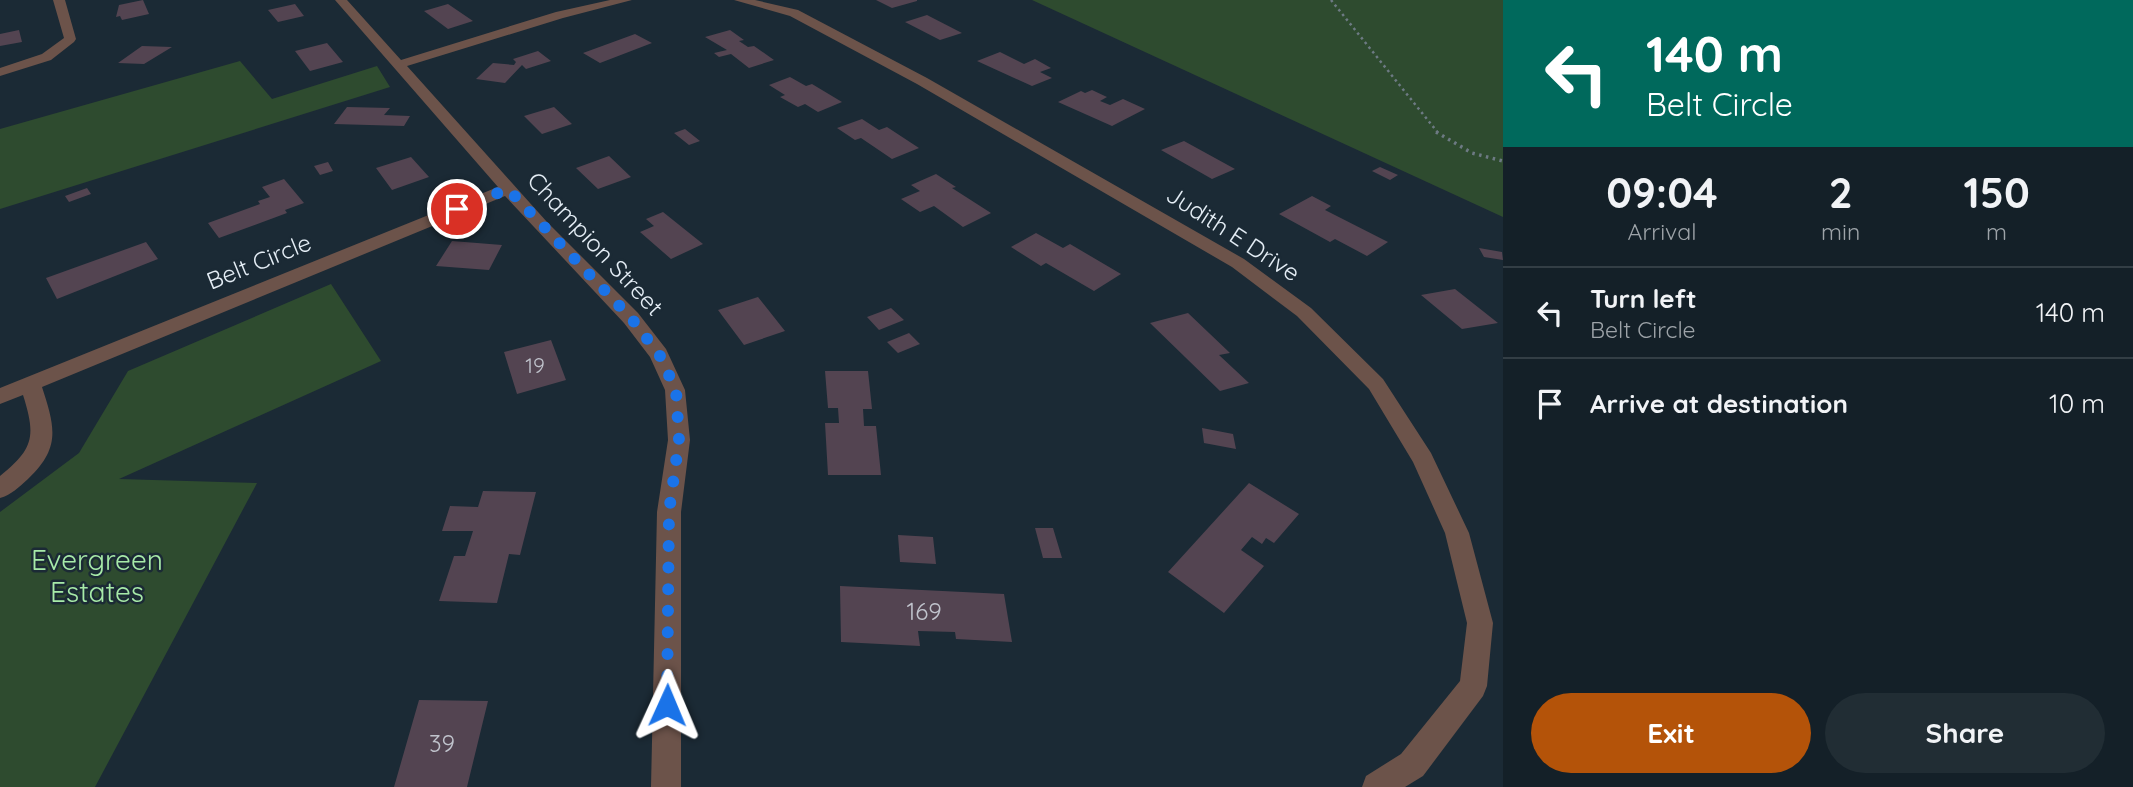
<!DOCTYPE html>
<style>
body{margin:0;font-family:Quicksand,sans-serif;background:#212d34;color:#f1f3f6;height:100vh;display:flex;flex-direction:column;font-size:26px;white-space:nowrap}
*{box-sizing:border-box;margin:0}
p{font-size:23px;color:#9da3a8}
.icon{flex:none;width:38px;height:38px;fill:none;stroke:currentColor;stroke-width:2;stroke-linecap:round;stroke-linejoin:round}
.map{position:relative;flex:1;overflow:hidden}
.details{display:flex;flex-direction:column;background:#142028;width:630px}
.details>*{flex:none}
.hud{background:#00695c;color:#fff;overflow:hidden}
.pin{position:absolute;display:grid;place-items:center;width:60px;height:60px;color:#fff;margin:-30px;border:4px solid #fff;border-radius:50%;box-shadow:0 2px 7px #0007}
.me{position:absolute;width:77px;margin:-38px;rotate:1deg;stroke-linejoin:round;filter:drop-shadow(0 0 5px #0008)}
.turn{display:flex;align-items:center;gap:24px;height:147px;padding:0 28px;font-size:32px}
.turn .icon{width:91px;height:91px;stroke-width:2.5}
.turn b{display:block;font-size:49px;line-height:60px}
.eta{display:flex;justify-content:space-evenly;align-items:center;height:119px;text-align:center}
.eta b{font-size:42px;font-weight:800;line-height:49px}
.cta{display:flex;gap:14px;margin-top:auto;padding:14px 28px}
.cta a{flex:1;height:80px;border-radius:42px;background:#b45309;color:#fff;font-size:28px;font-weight:800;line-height:80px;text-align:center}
.cta a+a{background:#212d34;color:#f1f3f6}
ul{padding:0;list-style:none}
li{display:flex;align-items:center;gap:21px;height:91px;padding:0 28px;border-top:2px solid #333e45}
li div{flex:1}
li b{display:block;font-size:26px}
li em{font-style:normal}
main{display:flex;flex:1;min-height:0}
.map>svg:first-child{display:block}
.green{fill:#2e4b2f}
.building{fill:#534451}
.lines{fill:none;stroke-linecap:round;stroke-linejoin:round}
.path-far1{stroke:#6d7a83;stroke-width:2.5;stroke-dasharray:2.5 3.5;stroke-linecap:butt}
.path{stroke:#6d7a83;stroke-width:3.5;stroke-dasharray:2.5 4.5;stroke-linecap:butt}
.street{fill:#6c534a;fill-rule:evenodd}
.route{stroke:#1a73e8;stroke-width:12;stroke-dasharray:0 21.6}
.labels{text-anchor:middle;stroke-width:5;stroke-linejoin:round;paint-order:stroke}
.number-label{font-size:21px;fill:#c0c3cc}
.street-label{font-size:24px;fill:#e4edf5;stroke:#1b2a35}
.near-number-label{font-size:24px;fill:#c0c3cc}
.near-park-label{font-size:28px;fill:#a7eaa8;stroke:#1b2a35}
</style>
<main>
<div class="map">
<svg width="1503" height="787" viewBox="0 0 1503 787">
<rect width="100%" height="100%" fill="#1b2a35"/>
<path class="green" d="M1032 0H1503V217Z
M240 61 272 99 377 66 390 87 0 209V129Z
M331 284 381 361 119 479 257 483 95 787H0V512L79 453 128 371Z"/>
<path class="building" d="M143 0 149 14 122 20 120 16 116 17 119 5Z
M876 0H917V1L892 8Z
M295 4 304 16 278 22 268 10Z
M448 4 473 21 448 29 424 11Z
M927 15 962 33 940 40 905 22Z
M19 30 22 42 0 46V34Z
M730 30 744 40 739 41 748 47 754 46 774 60 749 68 731 54 719 57 714 53 727 50 705 37Z
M635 34 652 43 600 63 583 53Z
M327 43 343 62 310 71 295 51Z
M142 46 172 47 144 64 118 63Z
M538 51 551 61 526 69 522 65 505 83 476 79 493 63 514 65 516 62 513 59Z
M1000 52 1024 64 1035 59 1051 68 1040 72 1052 78 1032 86 977 61Z
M790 77 806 86 812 84 842 102 818 112 805 104 798 107 780 97 785 95 769 85Z
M1092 90 1107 97 1100 101 1110 105 1123 99 1145 109 1112 126 1058 102 1081 91 1085 93Z
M347 107 390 108 384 115 410 116 404 126 334 124Z
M554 107 572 124 542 134 524 116Z
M862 119 879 130 887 127 919 148 892 159 861 138 855 140 837 128Z
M685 129 700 141 689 145 674 133Z
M1184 141 1235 169 1212 179 1161 150Z
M609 156 631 177 598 189 576 168Z
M411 157 429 177 392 190 376 168Z
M328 162 333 171 320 175 314 166Z
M1380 167 1398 175 1390 180 1372 171Z
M936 174 956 187 952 188 991 213 963 227 934 206 920 212 901 199 920 191 911 185Z
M284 179 304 203 285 210 287 213 219 238 208 223 260 204 258 201 270 197 262 187Z
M87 188 91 194 69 202 65 196Z
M1312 196 1331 206 1325 210 1388 242 1367 256 1335 239 1330 242 1279 214Z
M663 212 703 244 671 259 640 232 654 226 646 219Z
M1036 233 1063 248 1070 244 1121 274 1094 291 1046 263 1041 266 1011 247Z
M452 241 502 245 489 270 436 266Z
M146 242 158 259 57 299 46 278Z
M1479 248 1502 252 1503 260 1484 257Z
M1455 289 1498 323 1462 329 1421 295Z
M758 297 785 331 744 345 718 310Z
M891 308 904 320 879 330 867 317Z
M1188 313 1230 353 1219 355 1249 383 1220 391 1150 323Z
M909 333 920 344 898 353 887 342Z
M551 340 566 380 517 394 504 352Z
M825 371H868L872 409H863L864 426H876L881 475H828L825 423H839L838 408H828Z
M1202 428 1233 434 1236 449 1204 443Z
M1249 483 1299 514 1274 543 1266 538 1262 544 1252 537 1241 550 1264 566 1224 613 1168 572Z
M483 491 536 492 520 555 509 554 497 603 439 601 454 556H465L473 531H442L450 506 478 507Z
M1035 528H1053L1062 558H1043Z
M898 535 933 537 936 564 900 562Z
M840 586 1004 594 1012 642 956 639 955 632 918 631 920 646 841 642Z
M419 700 488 701 467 787H394Z"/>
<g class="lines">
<path class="path-far1" d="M1331 0 1439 134"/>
<path class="path" d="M1436 132 1472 153 1503 161"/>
<path class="street" d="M53 0H65L76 39 74 42 51 60 0 76V68L42 54 64 38Z
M335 0H347L401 60 556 12 610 0H632L563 18 407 66 547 222 638 313 666 349 685 390 690 440 681 512V787H651L657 512 668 440 665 390 650 357 624 323 505 196 42 387C55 427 61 448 28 479 19 487 11 495 0 498V476C34 449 36 436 23 395L0 404V388L498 187Z
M734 0H755L798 10 927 78 1244 259 1311 308 1383 379 1431 453 1469 533 1493 623 1487 686 1483 696 1423 776 1405 787H1362L1366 776 1401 754 1460 681 1467 623 1445 533 1413 462 1369 389 1297 316 1232 267 917 84 790 16Z"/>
</g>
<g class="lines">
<path class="route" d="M457 209 508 189 631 318 659 354 676 390 679 440 669 512 667 705"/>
</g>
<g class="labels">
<g class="number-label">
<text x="535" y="373">19</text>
</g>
<g class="street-label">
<text transform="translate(1233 234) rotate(33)" y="8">Judith E Drive</text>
<text transform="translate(595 244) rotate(47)" y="8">Champion Street</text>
<text transform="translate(259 262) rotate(-22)" y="8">Belt Circle</text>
</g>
<g class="near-number-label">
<text x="924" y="620">169</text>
<text x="442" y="752">39</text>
</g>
<g class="near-park-label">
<text x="97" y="570">Evergreen<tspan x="97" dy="32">Estates</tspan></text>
</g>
</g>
</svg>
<div class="pin" style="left:457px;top:209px;background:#d93025"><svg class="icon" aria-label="arrive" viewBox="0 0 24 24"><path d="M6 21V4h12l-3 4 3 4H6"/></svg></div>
<svg class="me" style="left:667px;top:705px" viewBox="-20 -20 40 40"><path d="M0-17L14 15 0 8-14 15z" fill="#1a73e8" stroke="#fff" stroke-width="4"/></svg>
</div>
<section class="details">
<div class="hud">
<div class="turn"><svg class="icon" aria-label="left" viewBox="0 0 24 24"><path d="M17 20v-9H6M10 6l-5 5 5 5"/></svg><div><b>140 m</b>Belt Circle</div></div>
</div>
<div class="eta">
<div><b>09:04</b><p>Arrival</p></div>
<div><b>2</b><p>min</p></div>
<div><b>150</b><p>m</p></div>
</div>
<ul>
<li><svg class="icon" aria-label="left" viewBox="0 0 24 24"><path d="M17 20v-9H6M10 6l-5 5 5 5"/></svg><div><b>Turn left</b><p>Belt Circle</p></div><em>140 m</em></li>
<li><svg class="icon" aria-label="arrive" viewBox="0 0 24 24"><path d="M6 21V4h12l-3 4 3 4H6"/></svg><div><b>Arrive at destination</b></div><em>10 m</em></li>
</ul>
<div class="cta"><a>Exit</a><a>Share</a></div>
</section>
</main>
